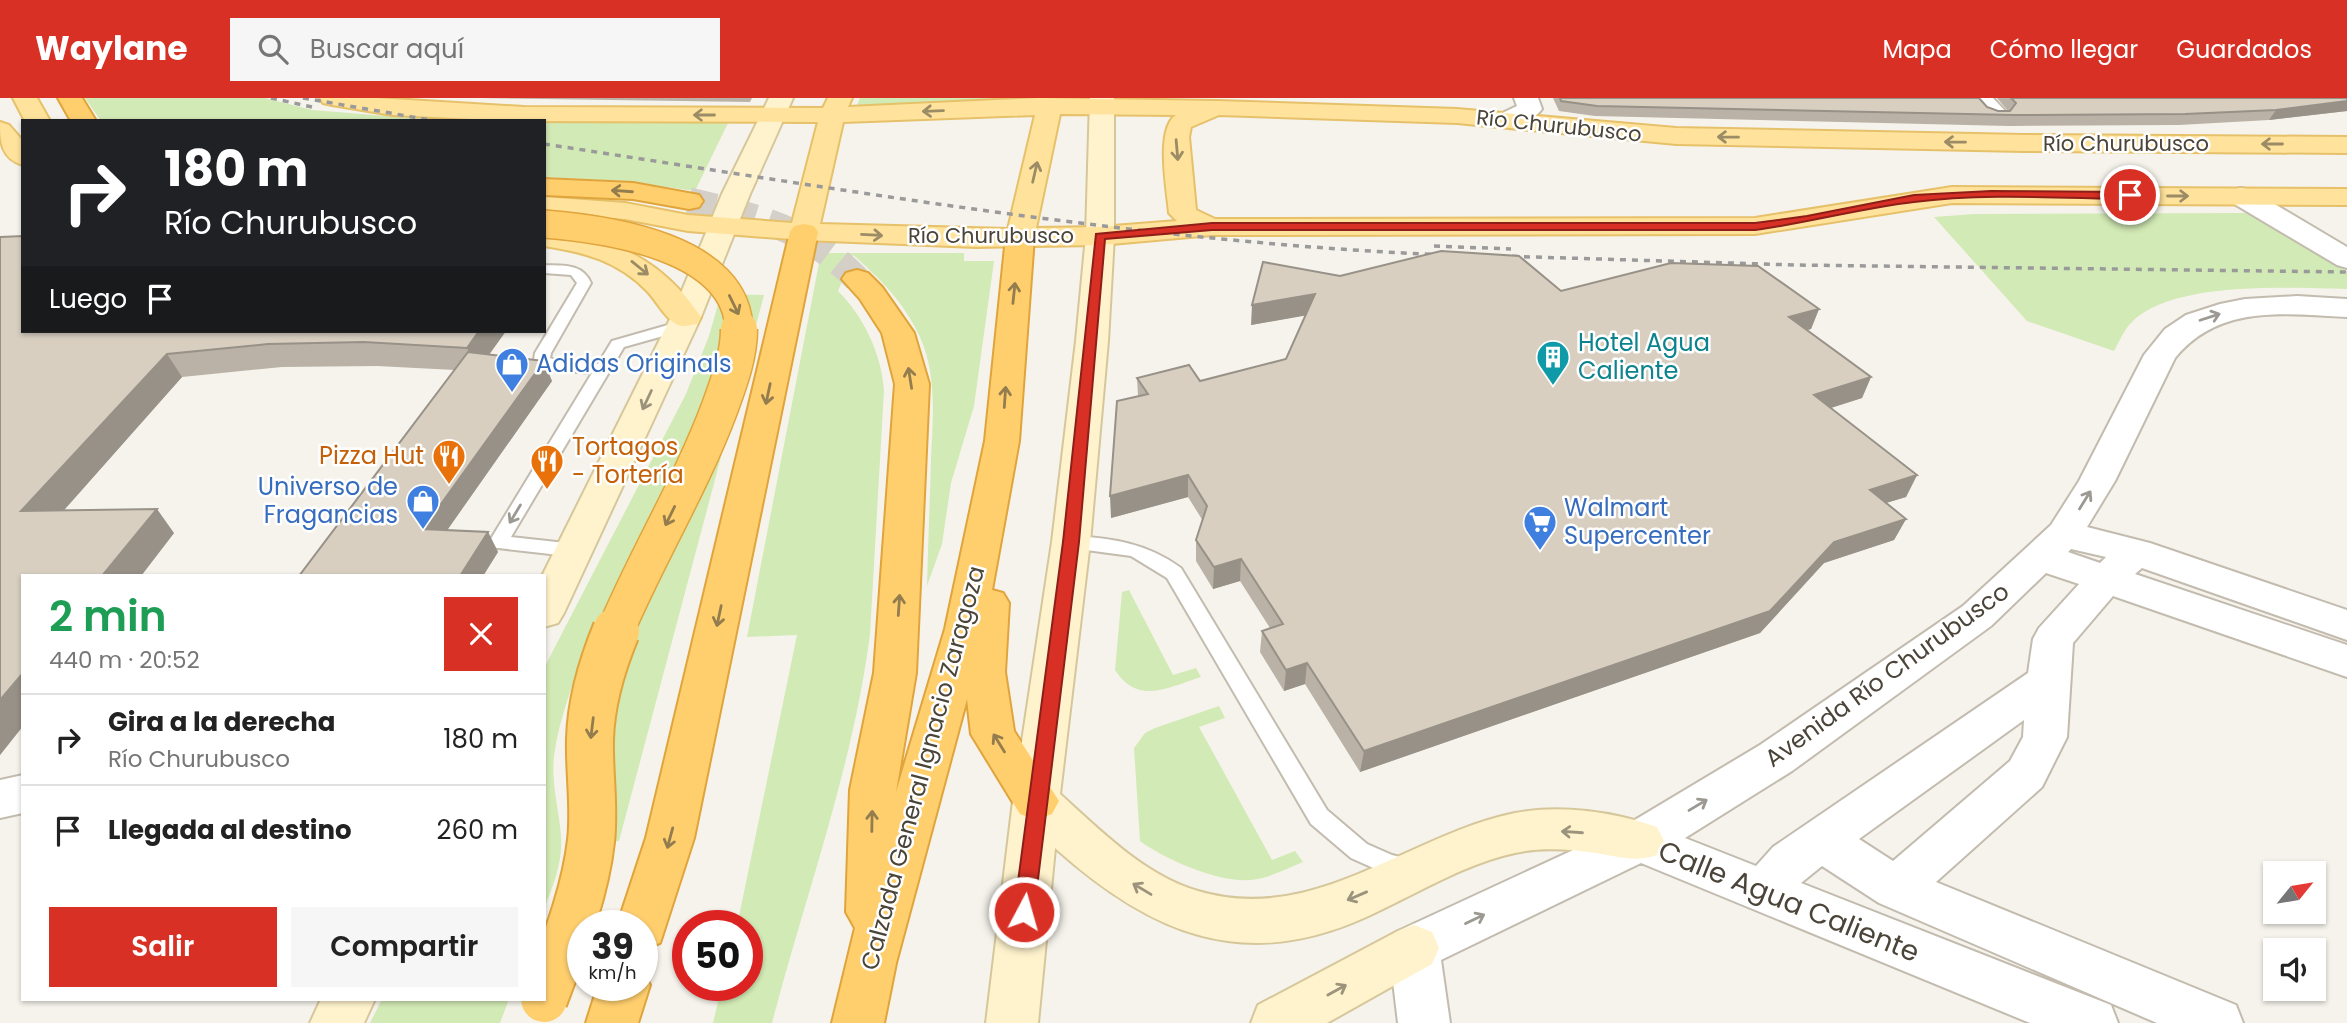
<!DOCTYPE html>
<html lang="es">
<meta charset="utf-8">
<style>
body{margin:0;font-family:Poppins,sans-serif;background:#f6f6f6;color:#222;height:100vh;display:flex;flex-direction:column;font-size:26px;white-space:nowrap}
*{box-sizing:border-box;margin:0}
p{font-size:23px;color:#767676}
.icon{flex:none;width:38px;height:38px;fill:none;stroke:currentColor;stroke-width:2;stroke-linecap:round;stroke-linejoin:round}
.map{position:relative;flex:1;overflow:hidden}
.side{position:absolute;left:21px;top:476px;width:525px;height:427px;display:flex;flex-direction:column;background:#fff;border-radius:0px;box-shadow:0 2px 5px #0004}
.side>*{flex:none}
.guide{position:absolute;left:21px;top:21px;width:525px;height:214px;border-radius:0px;box-shadow:0 2px 5px #0004;background:#202124;color:#fff;overflow:hidden}
.needle{width:46px;rotate:60deg}
.tools{position:absolute;left:2263px;top:763px;display:grid;gap:14px}
.tools a{display:grid;place-items:center;width:63px;height:63px;border-radius:0px;background:#fff;box-shadow:0 2px 5px #0004;font-size:35px}
.speed{position:absolute;left:567px;top:812px;display:flex;gap:14px;font-size:35px;font-weight:700;text-align:center}
.speed>*{display:grid;place-content:center;width:91px;height:91px;border-radius:50%;background:#fff;box-shadow:0 2px 5px #0004;line-height:1}
.speed small{font-size:18px;font-weight:400}
.speed .limit{border:10px solid #d22;background:#fff;color:#111}
.pin{position:absolute;display:grid;place-items:center;width:60px;height:60px;color:#fff;margin:-30px;border:4px solid #fff;border-radius:50%;box-shadow:0 2px 7px #0007}
.me{position:absolute;width:77px;margin:-38px;rotate:6deg;stroke-linejoin:round;filter:drop-shadow(0 0 5px #0008)}
.turn{display:flex;align-items:center;gap:24px;height:147px;padding:0 28px;font-size:32px}
.turn .icon{width:91px;height:91px;stroke-width:2.5}
.turn b{display:block;font-size:49px;line-height:60px}
.then{display:flex;align-items:center;height:66px;padding:0 28px;background:#0003;gap:14px;font-size:26px}
.round{display:grid;place-items:center;flex:none;width:74px;height:74px;border-radius:0px;background:#f6f6f6}
.summary{display:flex;align-items:center;justify-content:space-between;height:119px;padding:0 28px}
h1{font-size:42px;font-weight:600;line-height:52px;color:#1e9e55}
.button{display:flex;gap:14px;margin-top:auto;padding:14px 28px}
.button a{flex:1;height:80px;border-radius:0px;background:#d93025;color:#fff;font-size:28px;font-weight:600;line-height:80px;text-align:center}
.button a+a{background:#f6f6f6;color:#222}
ul{padding:0;list-style:none}
li{display:flex;align-items:center;gap:21px;height:91px;padding:0 28px;border-top:2px solid #e0e0e0}
li div{flex:1}
li b{display:block;font-size:26px}
li em{font-style:normal}
header{display:flex;align-items:center;gap:42px;box-sizing:border-box;height:98px;padding:0 35px;background:#d93025;color:#fff}
header strong{font-size:33px}
nav{display:flex;gap:38px;margin-inline-start:auto;font-size:24px}
.search{width:490px;height:63px;background:#f6f6f6;display:flex;align-items:center;gap:18px;box-sizing:border-box;padding:0 24px;border-radius:0px;color:#767676;font-size:26px}
.map>svg:first-child{display:block}
.green{fill:#d2eab5}
.lines{fill:none;stroke-linecap:round;stroke-linejoin:round}
.motorway-tunnel{stroke:#d4d0c8;stroke-width:27;stroke-dasharray:27 14;stroke-linecap:butt}
.service-casing{stroke:#c2bbae;stroke-width:4}
.minor-casing{stroke:#c2bbae;stroke-width:4}
.tertiary-casing{stroke:#c2bbae;stroke-width:4}
.secondary-casing{stroke:#d6c79b;stroke-width:4}
.primary-casing{stroke:#e6c16a;stroke-width:4}
.motorway-casing{stroke:#e0a43c;stroke-width:4}
.service{fill:#fff;fill-rule:evenodd}
.minor{fill:#fff;fill-rule:evenodd}
.tertiary{fill:#fff;fill-rule:evenodd}
.secondary{fill:#fff3cd;fill-rule:evenodd}
.primary{fill:#ffe39c;fill-rule:evenodd}
.motorway{fill:#ffcf6e;fill-rule:evenodd}
.rail{stroke:#9a9a9a;stroke-width:3.5;stroke-dasharray:6 6;stroke-linecap:butt}
.motorway-bridge-far2-casing{stroke:#e0a43c;stroke-width:30;stroke-linecap:butt}
.motorway-bridge-far1-casing{stroke:#e0a43c;stroke-width:39;stroke-linecap:butt}
.motorway-bridge-casing{stroke:#e0a43c;stroke-width:50;stroke-linecap:butt}
.motorway-bridge-far2{stroke:#ffcf6e;stroke-width:27}
.motorway-bridge-far1{stroke:#ffcf6e;stroke-width:36}
.motorway-bridge{stroke:#ffcf6e;stroke-width:46}
.wall{fill:#bab2a6}
.shaded-wall{fill:#979187}
.building{fill:#d8cfc1;stroke:#979187;stroke-width:2}
.oneway{stroke:#9c8c66}
.oneway2{stroke:#937c4e}
.oneway3{stroke:#9c9892}
.oneway4{stroke:#9c937c}
.route{fill:#d93025;stroke:#8d1f18;stroke-width:2}
.labels{text-anchor:middle;stroke-width:5;stroke-linejoin:round;paint-order:stroke}
.far-street-label{font-size:21px;fill:#4b4439;stroke:#fff}
.culture-label{font-size:24px;fill:#0d838f;stroke:#fff;text-anchor:start}
.shop-label{font-size:24px;fill:#366cbe;stroke:#fff;text-anchor:start}
.food-label{font-size:24px;fill:#c56008;stroke:#fff;text-anchor:start}
.street-label{font-size:24px;fill:#4b4439;stroke:#fff}
.near-street-label{font-size:28px;fill:#4b4439;stroke:#fff}
</style>
<header>
<strong>Waylane</strong>
<div class="search"><svg class="icon" aria-label="search" viewBox="0 0 24 24"><circle cx="10" cy="10" r="6"/><path d="M15 15l6 6"/></svg>Buscar aquí</div>
<nav><a>Mapa</a><a>Cómo llegar</a><a>Guardados</a></nav>
</header>
<div class="map">
<svg width="2347" height="925" viewBox="0 0 2347 925">
<rect width="100%" height="100%" fill="#f6f3ec"/>
<path class="green" d="M85 0H265L312 12 412 20 728 25 695 93 624 83 544 79V23H101Z
M860 0H1016V3L857 7Z
M2251 115 2347 173V191C2292 190 2171 182 2131 225 2124 232 2119 244 2114 253L2027 223 1934 119 1974 116Z
M821 155H964V163H994L974 308 951 385 942 446 927 488C928 445 930 403 931 360 933 319 937 277 920 239 905 206 880 180 853 157L838 193C864 219 881 255 884 292L870 536C853 669 806 795 772 925H713L722 887H747V828H737L797 537 747 539Z
M721 196 764 197 619 743 610 744 587 544C575 581 559 620 554 658 551 686 559 711 561 738 563 764 553 788 544 811V570L686 296 709 238Z
M1129 492 1173 577 1196 570 1201 579C1169 589 1138 608 1115 572L1122 494Z
M1219 608 1225 620 1199 629 1272 762 1295 753 1303 764C1286 771 1269 780 1251 782 1219 785 1166 762 1140 743L1134 650 1145 635 1155 630Z
M382 901H509L500 925H370Z"/>
<g class="lines">
<path class="motorway-tunnel" d="M689 103C757 119 806 129 857 181"/>
<defs>
<path id="service" d="M544 167C564 168 582 165 591 185L551 255 550 260 555 262 598 266 612 243 682 223 690 228 688 231 624 249 511 439 584 447 587 452 584 457 577 459 498 450 491 449 489 444 592 275 551 272 534 262 535 255 577 185 571 177 544 175Z
M1071 438C1112 440 1147 445 1181 470L1327 712 1367 746 1392 757 1416 763 1420 770 1416 777 1408 780 1389 777 1351 760 1311 726 1167 480 1131 458 1064 449 1062 444 1064 439Z"/>
<path id="minor" d="M1514 0H1538L1542 11C1533 23 1511 32 1496 28L1493 23 1496 18 1517 8Z
M1967 0H1993L2008 16 2005 21C1988 25 1976 14 1967 0Z
M2241 90 2251 92 2347 149V170L2337 167 2231 104 2227 98 2231 92Z
M2297 198 2347 201V219C2284 216 2219 206 2175 260L2115 383 2087 429 2150 445 2347 512V542L2142 470 2135 476 2347 547V579L2113 498 2073 545 2067 639 2042 689 1936 784 2236 907 2243 925H2157L1879 805 1822 768 1801 785 2111 907 2118 925H2030L1641 765 1441 862 1450 925H1398L1389 850 1396 834 1623 729 1760 647 1963 508 2051 427 2079 383 2144 257 2165 231 2186 217 2220 206 2245 201ZM2071 451 2106 459 2100 465 2068 454ZM2046 475 2079 486 2039 530 2033 541 2028 575 1773 749 1756 768 1685 740 1792 673 1991 528ZM2024 622 2023 639 2010 663 1893 763 1859 741Z"/>
<path id="tertiary" d="M23 677V715L0 720V682Z"/>
<path id="secondary" d="M769 0H793L750 96 701 219 564 515 558 525 544 529 542 478 671 219 722 96Z
M1090 0H1114V138L1108 243 1090 444 1060 696C1100 732 1145 778 1198 793 1315 828 1407 737 1515 715 1560 706 1615 714 1657 729L1664 743 1657 757C1635 765 1617 758 1595 755 1569 751 1541 749 1515 755 1463 766 1413 798 1364 820 1241 875 1149 834 1055 750L1038 925H986L1013 703 1052 444 1076 243 1086 138Z
M1414 827 1432 834 1439 850 1432 866 1327 925H1251L1258 907 1396 834Z
M321 901H375L364 925H310Z"/>
<path id="primary" d="M13 0H37L50 23H25Z
M320 0H376L524 9 823 10 828 0H852L848 9 1039 0 1217 3 1457 11 1676 30 2024 37 2347 39V55L2024 53 1676 46 1457 25 1219 17 1191 29 1189 39 1196 112 1215 121 1755 120 1952 89 2347 91V107L1952 105 1755 136 1212 137 1100 147 976 149 804 142 688 133 625 121 544 115V99L625 105 688 117 792 125 818 24 510 23 392 17 332 7 323 5ZM1060 16 1176 17C1155 31 1167 91 1169 115L1177 123 1100 129 1036 130ZM1035 17 1008 131 820 126 843 24Z
M0 24 9 27 23 43V67C1 61 0 43 0 24Z
M544 131C614 141 660 159 701 219L697 226C690 227 683 230 676 226 665 220 656 202 647 193 618 163 584 154 544 148Z"/>
<path id="motorway" d="M58 0H82L96 23H71Z
M544 81 633 85 699 97 703 103 699 109 689 111 633 101 544 97Z
M804 126 814 128 818 134 694 740 660 845 642 851V828H617L646 740 790 134 794 128Z
M1020 130 1030 133 1034 139 1019 343 992 492 1003 495 1009 505 1005 574 1014 633 1059 703 1052 716 1036 722 1020 716 971 636 967 601 896 865 884 925H832L855 830 846 814 850 692 874 575 895 286 882 235 860 201 842 181 846 175 857 172 868 175 882 189 914 235 929 286 916 575 896 694 945 531 985 343 1006 139 1010 133Z
M642 870 650 887 638 925H586L598 887H642Z"/>
</defs>
<use href="#service" class="service-casing"/>
<use href="#minor" class="minor-casing"/>
<use href="#tertiary" class="tertiary-casing"/>
<use href="#secondary" class="secondary-casing"/>
<use href="#primary" class="primary-casing"/>
<use href="#motorway" class="motorway-casing"/>
<use href="#service" class="service"/>
<use href="#minor" class="minor"/>
<use href="#tertiary" class="tertiary"/>
<use href="#secondary" class="secondary"/>
<use href="#primary" class="primary"/>
<use href="#motorway" class="motorway"/>
<path class="rail" d="M271 0 312 9
M303 0 436 23
M544 46C841 91 1147 145 1447 157
M1434 148 1511 151
M1500 158 1796 167 2347 174"/>
<defs>
<path id="motorway-bridge-far2" d="M544 126C607 131 739 149 739 233"/>
<path id="motorway-bridge-far1" d="M615 534C647 458 691 387 720 309 729 284 739 258 739 231"/>
<path id="motorway-bridge" d="M544 901C563 850 585 797 591 743 595 709 589 675 590 641 591 604 602 567 616 533"/>
</defs>
<use href="#motorway-bridge-far2" class="motorway-bridge-far2-casing"/>
<use href="#motorway-bridge-far1" class="motorway-bridge-far1-casing"/>
<use href="#motorway-bridge" class="motorway-bridge-casing"/>
<use href="#motorway-bridge-far2" class="motorway-bridge-far2"/>
<use href="#motorway-bridge-far1" class="motorway-bridge-far1"/>
<use href="#motorway-bridge" class="motorway-bridge"/>
</g>
<path class="wall" d="M480 0H752L750 4Z
M1553 0H1979L1987 9 1998 13H2008L1997 0H2347V13L2269 22 2179 27 2009 28 1595 18 1559 13Z
M0 139 23 233H506L489 257 552 283 447 432 488 434 498 454 483 478H299L455 272 377 268 282 269 182 279 64 412 174 435 141 478H23V628L0 657Z
M1340 178 1819 211 1811 231 1807 232 1871 279 1862 300 1831 310 1917 377 1906 399 1886 405 1906 421 1894 442 1824 465 1760 535 1360 674 1305 586 1284 593 1260 554 1262 533 1270 530 1240 483 1213 491 1196 463V442L1203 423 1188 399 1111 420 1138 298 1137 280 1200 283 1286 261 1306 217 1251 227Z"/>
<path class="shaded-wall" d="M2347 3V13L2269 22 2276 12Z
M1315 196 1314 216 1251 227 1252 207Z
M1819 211 1811 231 1781 239 1789 219Z
M479 233H506L477 273 467 250Z
M167 256 182 279 42 437 21 413Z
M544 263 552 283 434 451 423 431Z
M1871 279 1862 300 1805 318 1814 297Z
M1188 377V399L1111 420 1110 398Z
M1917 377 1906 399 1859 413 1870 392Z
M157 411 174 435 141 478H102Z
M1906 421 1894 442 1824 465 1760 535 1360 674 1364 653 1834 444Z
M488 434 498 454 483 478H460Z
M1241 461 1240 483 1213 491 1214 469Z
M1307 565 1305 586 1284 593 1286 572Z
M23 575V628L0 657V602Z"/>
<path class="building" d="M1560 0H1979L1987 9 1998 13H2010L2016 5 2011 0H2347V3L2276 12 2185 16 2014 17 1597 8 1561 3Z
M23 138V233H479L467 250 364 244 268 246 167 256 21 413 157 411 102 478H23V575L0 602V139Z
M1441 153 1519 158 1561 193 1671 165 1758 168 1819 211 1789 219 1871 279 1814 297 1917 377 1870 392 1906 421 1834 444 1770 513 1364 653 1307 565 1286 572 1262 533 1283 526 1241 461 1214 469 1196 442 1207 408 1188 377 1110 398 1117 303 1148 296 1137 280 1189 267 1200 283 1286 261 1315 196 1252 207 1263 164 1340 178Z
M468 254 544 263 423 431 488 434 460 478H299Z"/>
<defs><path id="oneway-shaft" d="M-6 0H5M1.5-3L5.5 0L1.5 3" fill="none" stroke-width="1.6" stroke-linecap="round" stroke-linejoin="round" transform="scale(1.75)"/></defs>
<g class="oneway">
<use href="#oneway-shaft" transform="translate(933 13) rotate(178)"/>
<use href="#oneway-shaft" transform="translate(704 17) rotate(-180)"/>
<use href="#oneway-shaft" transform="translate(1728 39) rotate(-179)"/>
<use href="#oneway-shaft" transform="translate(1955 44) rotate(-179)"/>
<use href="#oneway-shaft" transform="translate(2272 46) rotate(-180)"/>
<use href="#oneway-shaft" transform="translate(1177 52) rotate(85)"/>
<use href="#oneway-shaft" transform="translate(1035 74) rotate(-77)"/>
<use href="#oneway-shaft" transform="translate(2178 98)"/>
<use href="#oneway-shaft" transform="translate(872 137) rotate(3)"/>
<use href="#oneway-shaft" transform="translate(640 170) rotate(39)"/>
</g>
<g class="oneway2">
<use href="#oneway-shaft" transform="translate(622 93) rotate(-176)"/>
<use href="#oneway-shaft" transform="translate(1014 195) rotate(-84)"/>
<use href="#oneway-shaft" transform="translate(734 207) rotate(64)"/>
<use href="#oneway-shaft" transform="translate(910 280) rotate(-99)"/>
<use href="#oneway-shaft" transform="translate(768 296) rotate(102)"/>
<use href="#oneway-shaft" transform="translate(1005 299) rotate(-86)"/>
<use href="#oneway-shaft" transform="translate(670 418) rotate(116)"/>
<use href="#oneway-shaft" transform="translate(899 507) rotate(-86)"/>
<use href="#oneway-shaft" transform="translate(719 518) rotate(102)"/>
<use href="#oneway-shaft" transform="translate(592 630) rotate(97)"/>
<use href="#oneway-shaft" transform="translate(999 645) rotate(-122)"/>
<use href="#oneway-shaft" transform="translate(872 723) rotate(-89)"/>
<use href="#oneway-shaft" transform="translate(670 740) rotate(105)"/>
</g>
<g class="oneway3">
<use href="#oneway-shaft" transform="translate(2210 219) rotate(-18)"/>
<use href="#oneway-shaft" transform="translate(2085 402) rotate(-58)"/>
<use href="#oneway-shaft" transform="translate(515 416) rotate(121)"/>
<use href="#oneway-shaft" transform="translate(1698 707) rotate(-31)"/>
<use href="#oneway-shaft" transform="translate(1475 821) rotate(-26)"/>
</g>
<g class="oneway4">
<use href="#oneway-shaft" transform="translate(647 302) rotate(115)"/>
<use href="#oneway-shaft" transform="translate(1572 734) rotate(-176)"/>
<use href="#oneway-shaft" transform="translate(1142 791) rotate(-149)"/>
<use href="#oneway-shaft" transform="translate(1357 798) rotate(157)"/>
<use href="#oneway-shaft" transform="translate(1337 892) rotate(-29)"/>
</g>
<path class="route" d="M1991 93 2130 94 2135 97 2130 101C2058 100 1985 95 1914 104 1861 110 1808 125 1755 132H1212L1105 141 1079 444 1034 814 1031 820 1024 823 1017 820 1014 814 1063 444 1096 136 1212 125H1755L1807 118 1914 97Z"/>
<defs>
<symbol id="building-pin" viewBox="-11 -11 22 30"><path d="M0 17L-7.5 6A9.5 9.5 0 1 1 7.5 6Z" fill="#0f9aa8" stroke="#fff"/><path d="M-4-6H4V6H1V3H-1V6H-4ZM-2.5-4.3h1.7v1.8h-1.7ZM.8-4.3h1.7v1.8H.8ZM-2.5-1h1.7V.8h-1.7ZM.8-1h1.7V.8H.8Z" fill="#fff"/></symbol>
<symbol id="shop-pin" viewBox="-11 -11 22 30"><path d="M0 17L-7.5 6A9.5 9.5 0 1 1 7.5 6Z" fill="#3f7fe0" stroke="#fff"/><path d="M-5-2.5h2.3a2.7 3.5 0 0 1 5.4 0H5L5.5 6h-11ZM-1.5-2.5h3a1.5 2.3 0 0 0-3 0Z" fill="#fff"/></symbol>
<symbol id="restaurant-pin" viewBox="-11 -11 22 30"><path d="M0 17L-7.5 6A9.5 9.5 0 1 1 7.5 6Z" fill="#e8710a" stroke="#fff"/><path d="M-5-6h1v4h1v-4h1v4h1v-4h1v5L-1.5 .5V6h-2V.5L-5-1ZM5-6V6H3V1.5H1.5Q1.5-4 5-6Z" fill="#fff"/></symbol>
<symbol id="supermarket-pin" viewBox="-11 -11 22 30"><path d="M0 17L-7.5 6A9.5 9.5 0 1 1 7.5 6Z" fill="#3f7fe0" stroke="#fff"/><path d="M-6-5.5h2.5l.6 2H6L4.5 2H-2.5L-4.4-4H-6ZM-1.5 3.2a1.3 1.3 0 1 0 .1 0ZM3 3.2a1.3 1.3 0 1 0 .1 0Z" fill="#fff"/></symbol>
</defs>
<g fill-rule="evenodd">
<use href="#building-pin" x="1534" y="240" width="38" height="52"/>
<use href="#shop-pin" x="493" y="247" width="38" height="52"/>
<use href="#restaurant-pin" x="430" y="339" width="38" height="52"/>
<use href="#restaurant-pin" x="528" y="344" width="38" height="52"/>
<use href="#shop-pin" x="404" y="384" width="38" height="52"/>
<use href="#supermarket-pin" x="1521" y="405" width="38" height="52"/>
</g>
<g class="labels">
<g class="far-street-label">
<text transform="translate(1559 28) rotate(6)" y="7">Río Churubusco</text>
<text x="2126" y="53">Río Churubusco</text>
<text x="991" y="145">Río Churubusco</text>
</g>
<g class="culture-label">
<text x="1578" y="253">Hotel Agua<tspan x="1578" dy="28">Caliente</tspan></text>
</g>
<g class="shop-label">
<text x="536" y="274">Adidas Originals</text>
<text x="398" y="397" text-anchor="end">Universo de<tspan x="398" dy="28">Fragancias</tspan></text>
<text x="1564" y="418">Walmart<tspan x="1564" dy="28">Supercenter</tspan></text>
</g>
<g class="food-label">
<text x="572" y="357">Tortagos<tspan x="572" dy="28">- Tortería</tspan></text>
<text x="424" y="366" text-anchor="end">Pizza Hut</text>
</g>
<g class="street-label">
<text transform="translate(1887 577) rotate(-36)" y="8">Avenida Río Churubusco</text>
<text transform="translate(923 670) rotate(-75)" y="8">Calzada General Ignacio Zaragoza</text>
</g>
<g class="near-street-label">
<text transform="translate(1789 803) rotate(22)" y="10">Calle Agua Caliente</text>
</g>
</g>
</svg>
<div class="tools">
<a><svg class="needle" viewBox="-14 -14 28 28"><path d="M0-13l5 13h-10z" fill="#e53935"/><path d="M0 13l5-13h-10z" fill="#767676"/></svg></a>
<a><svg class="icon" aria-label="sound" viewBox="0 0 24 24"><path d="M4 9h4l5-4v14l-5-4H4zM17 9q2 3 0 6"/></svg></a>
</div>
<div class="speed"><div>39<small>km/h</small></div><div class="limit">50</div></div>
<div class="pin" style="left:2130px;top:97px;background:#d93025"><svg class="icon" aria-label="arrive" viewBox="0 0 24 24"><path d="M6 21V4h12l-3 4 3 4H6"/></svg></div>
<svg class="me" style="left:1024px;top:814px" viewBox="-20 -20 40 40"><circle r="17" fill="#d93025" stroke="#fff" stroke-width="3"/><path d="M0-11L8 9 0 5-8 9z" fill="#fff"/></svg>
<div class="guide">
<div class="turn"><svg class="icon" aria-label="right" viewBox="0 0 24 24"><path d="M7 20v-9h11M14 6l5 5-5 5"/></svg><div><b>180 m</b>Río Churubusco</div></div>
<div class="then">Luego<svg class="icon" aria-label="arrive" viewBox="0 0 24 24"><path d="M6 21V4h12l-3 4 3 4H6"/></svg></div>
</div>
<section class="side">
<div class="summary"><div><h1>2 min</h1><p>440 m · 20:52</p></div><a class="round" style="background:#d93025;color:#fff"><svg class="icon" aria-label="close" viewBox="0 0 24 24"><path d="M6 6l12 12M18 6L6 18"/></svg></a></div>
<ul>
<li><svg class="icon" aria-label="right" viewBox="0 0 24 24"><path d="M7 20v-9h11M14 6l5 5-5 5"/></svg><div><b>Gira a la derecha</b><p>Río Churubusco</p></div><em>180 m</em></li>
<li><svg class="icon" aria-label="arrive" viewBox="0 0 24 24"><path d="M6 21V4h12l-3 4 3 4H6"/></svg><div><b>Llegada al destino</b></div><em>260 m</em></li>
</ul>
<div class="button"><a>Salir</a><a>Compartir</a></div>
</section>
</div>
